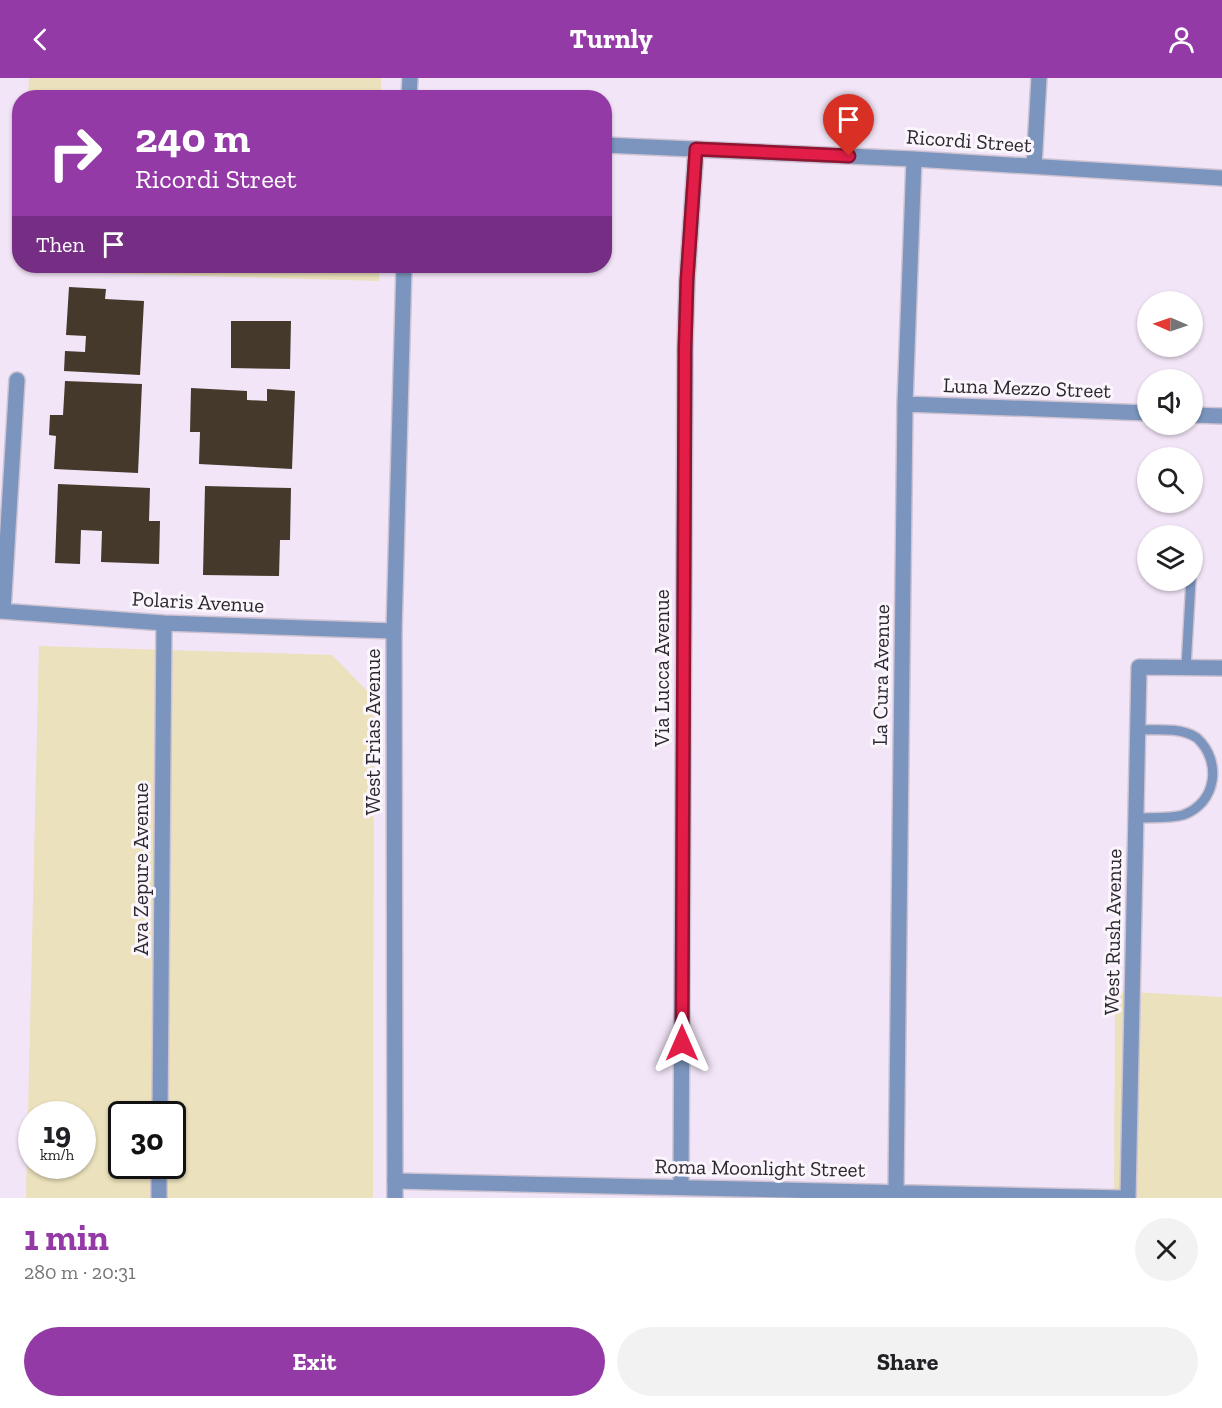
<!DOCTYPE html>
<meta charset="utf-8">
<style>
body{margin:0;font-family:"Zilla Slab",serif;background:#f2f2f2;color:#202124;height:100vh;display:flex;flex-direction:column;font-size:22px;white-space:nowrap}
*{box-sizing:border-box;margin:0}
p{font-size:20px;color:#757577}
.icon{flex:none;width:33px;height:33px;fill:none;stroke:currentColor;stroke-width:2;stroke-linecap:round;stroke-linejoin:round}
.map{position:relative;height:1120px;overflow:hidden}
.side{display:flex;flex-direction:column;background:#fff;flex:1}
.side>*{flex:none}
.guide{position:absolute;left:12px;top:12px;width:600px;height:183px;border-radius:24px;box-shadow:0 2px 4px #0004;background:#943aa6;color:#fff;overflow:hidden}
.needle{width:39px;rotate:272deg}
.fabs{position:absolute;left:1137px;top:213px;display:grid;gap:12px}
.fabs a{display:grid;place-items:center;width:66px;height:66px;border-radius:50%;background:#fff;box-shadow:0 2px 4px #0004;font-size:30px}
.speed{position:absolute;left:18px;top:1023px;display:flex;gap:12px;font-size:30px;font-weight:700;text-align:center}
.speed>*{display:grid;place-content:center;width:78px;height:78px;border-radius:50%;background:#fff;box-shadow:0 2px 4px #0004;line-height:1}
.speed small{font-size:15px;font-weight:400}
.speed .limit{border:3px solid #111;border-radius:9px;background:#fff;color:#111}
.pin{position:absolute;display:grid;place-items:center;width:51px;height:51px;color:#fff;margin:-62px -26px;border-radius:50% 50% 50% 0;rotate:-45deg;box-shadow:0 0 6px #0007}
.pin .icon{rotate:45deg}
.me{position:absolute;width:66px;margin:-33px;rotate:0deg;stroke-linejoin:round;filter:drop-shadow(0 0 4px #0008)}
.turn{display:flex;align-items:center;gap:21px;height:126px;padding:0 24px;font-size:27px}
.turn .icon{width:78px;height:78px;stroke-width:2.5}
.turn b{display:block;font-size:42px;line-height:51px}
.then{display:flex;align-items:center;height:57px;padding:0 24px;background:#0003;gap:12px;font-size:22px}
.round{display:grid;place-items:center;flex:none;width:63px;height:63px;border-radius:32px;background:#f2f2f2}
.headline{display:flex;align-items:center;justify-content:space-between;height:102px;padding:0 24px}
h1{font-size:36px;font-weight:700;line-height:45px;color:#943aa6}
.cta{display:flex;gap:12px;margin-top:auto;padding:12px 24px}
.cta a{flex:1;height:69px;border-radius:36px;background:#943aa6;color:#fff;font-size:24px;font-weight:700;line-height:69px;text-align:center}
.cta a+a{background:#f2f2f2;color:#202124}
header{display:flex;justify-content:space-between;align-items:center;height:78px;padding:0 24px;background:#943aa6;color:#fff;font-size:27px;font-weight:700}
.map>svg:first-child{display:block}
.sand{fill:#ebe1bc;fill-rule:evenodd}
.building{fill:#44392b}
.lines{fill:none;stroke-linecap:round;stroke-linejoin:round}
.service-casing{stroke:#cec3d3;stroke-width:12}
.minor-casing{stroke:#cec3d3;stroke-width:18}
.tertiary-casing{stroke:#cec3d3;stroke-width:18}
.service{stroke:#7b95be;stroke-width:9}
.minor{stroke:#7b95be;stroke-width:15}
.tertiary{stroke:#7b95be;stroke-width:15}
.route-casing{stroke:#92132f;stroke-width:15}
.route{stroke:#e11d48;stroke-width:10}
.labels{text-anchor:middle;stroke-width:6;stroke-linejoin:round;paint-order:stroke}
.street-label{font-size:21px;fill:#2c282e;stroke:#fbf6fd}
</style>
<header><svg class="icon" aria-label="back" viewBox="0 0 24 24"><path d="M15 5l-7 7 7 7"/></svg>Turnly<svg class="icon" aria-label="person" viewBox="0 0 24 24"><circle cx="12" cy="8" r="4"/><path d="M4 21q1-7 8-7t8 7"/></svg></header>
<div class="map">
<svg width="1222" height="1120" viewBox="0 0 1222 1120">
<rect width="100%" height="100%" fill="#f2e5f7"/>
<path class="sand" d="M29 0H381V19H28Z
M24 188H379V203L24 193Z
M39 568 332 577 374 620 373 1120H26ZM32 1036H82V1088H32ZM122 1036H172V1088H122Z
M1115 913 1222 919V1120H1114Z"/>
<path class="building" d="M69 209 106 211 105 221 144 223 140 297 64 293 65 273 85 274 86 258 66 257Z
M231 243H291L290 291 231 290Z
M65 303 142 306 138 395 54 391 56 358 49 357 50 337H63Z
M191 310 247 313V322L267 323V311L295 313 292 391 199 386 200 354H190Z
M58 406 150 410 149 443H160L159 486 101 484 102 453 81 452 80 486 55 485Z
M205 408 291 410 290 462H280L279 498 203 497Z"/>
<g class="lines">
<defs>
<path id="service" d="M1192 474 1193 469
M1186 589 1191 502
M1136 740C1151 739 1169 741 1183 737 1217 725 1222 683 1197 660 1181 649 1157 652 1138 652"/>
<path id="minor" d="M604 67 914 81 1222 100
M1034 88 1039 0
M905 326 1148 335
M1192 337 1222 338
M0 533 164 545 394 553
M3 533 17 302
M160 1036 164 545
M395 1103 1124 1120
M681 1109 685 270 687 202 696 71
M896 1113 905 326 914 81
M159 1120V1088
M1128 1120 1139 589 1222 590"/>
<path id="tertiary" d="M409 20 410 0
M395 1120 394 553 404 188"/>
</defs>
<use href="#service" class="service-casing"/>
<use href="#minor" class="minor-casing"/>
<use href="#tertiary" class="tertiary-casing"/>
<use href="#service" class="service"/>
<use href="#minor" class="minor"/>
<use href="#tertiary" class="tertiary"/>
</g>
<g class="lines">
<defs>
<path id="route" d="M682 965 685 270 687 202 696 71 849 78"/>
</defs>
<use href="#route" class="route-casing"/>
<use href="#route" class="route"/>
</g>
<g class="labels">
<g class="street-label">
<text transform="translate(969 63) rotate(4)" y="7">Ricordi Street</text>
<text transform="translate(1027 310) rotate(2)" y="7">Luna Mezzo Street</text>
<text transform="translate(198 524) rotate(3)" y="7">Polaris Avenue</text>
<text transform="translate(662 590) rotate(-90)" y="7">Via Lucca Avenue</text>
<text transform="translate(881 597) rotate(-89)" y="7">La Cura Avenue</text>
<text transform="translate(373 654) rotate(-90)" y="7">West Frias Avenue</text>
<text transform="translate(141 791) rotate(-90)" y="7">Ava Zepure Avenue</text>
<text transform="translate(1113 854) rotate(-89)" y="7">West Rush Avenue</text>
<text transform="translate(760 1090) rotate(1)" y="7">Roma Moonlight Street</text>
</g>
</g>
</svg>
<div class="fabs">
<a><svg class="needle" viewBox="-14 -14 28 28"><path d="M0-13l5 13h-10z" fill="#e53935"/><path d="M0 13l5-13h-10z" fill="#757577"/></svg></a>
<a><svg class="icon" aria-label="sound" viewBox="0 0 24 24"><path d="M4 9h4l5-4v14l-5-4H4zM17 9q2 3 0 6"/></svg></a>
<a><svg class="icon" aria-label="search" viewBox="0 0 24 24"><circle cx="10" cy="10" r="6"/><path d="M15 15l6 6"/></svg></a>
<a><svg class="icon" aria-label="layers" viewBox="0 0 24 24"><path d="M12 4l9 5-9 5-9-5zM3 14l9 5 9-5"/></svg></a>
</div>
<div class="speed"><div>19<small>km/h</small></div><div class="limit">30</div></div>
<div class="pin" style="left:849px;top:78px;background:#d93025"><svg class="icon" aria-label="arrive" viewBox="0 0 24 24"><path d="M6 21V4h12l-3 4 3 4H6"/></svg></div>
<svg class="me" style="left:682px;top:965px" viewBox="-20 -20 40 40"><path d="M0-17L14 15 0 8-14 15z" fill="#e11d48" stroke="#fff" stroke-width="4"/></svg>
<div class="guide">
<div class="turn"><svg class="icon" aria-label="right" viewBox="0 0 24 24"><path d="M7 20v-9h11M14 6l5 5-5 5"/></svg><div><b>240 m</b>Ricordi Street</div></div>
<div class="then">Then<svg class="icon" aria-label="arrive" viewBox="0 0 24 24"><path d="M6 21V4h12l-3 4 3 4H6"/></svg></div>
</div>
</div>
<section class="side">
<div class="headline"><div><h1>1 min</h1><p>280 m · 20:31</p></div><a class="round"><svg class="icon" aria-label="close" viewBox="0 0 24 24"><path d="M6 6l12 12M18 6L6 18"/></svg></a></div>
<div class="cta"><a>Exit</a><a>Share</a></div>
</section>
